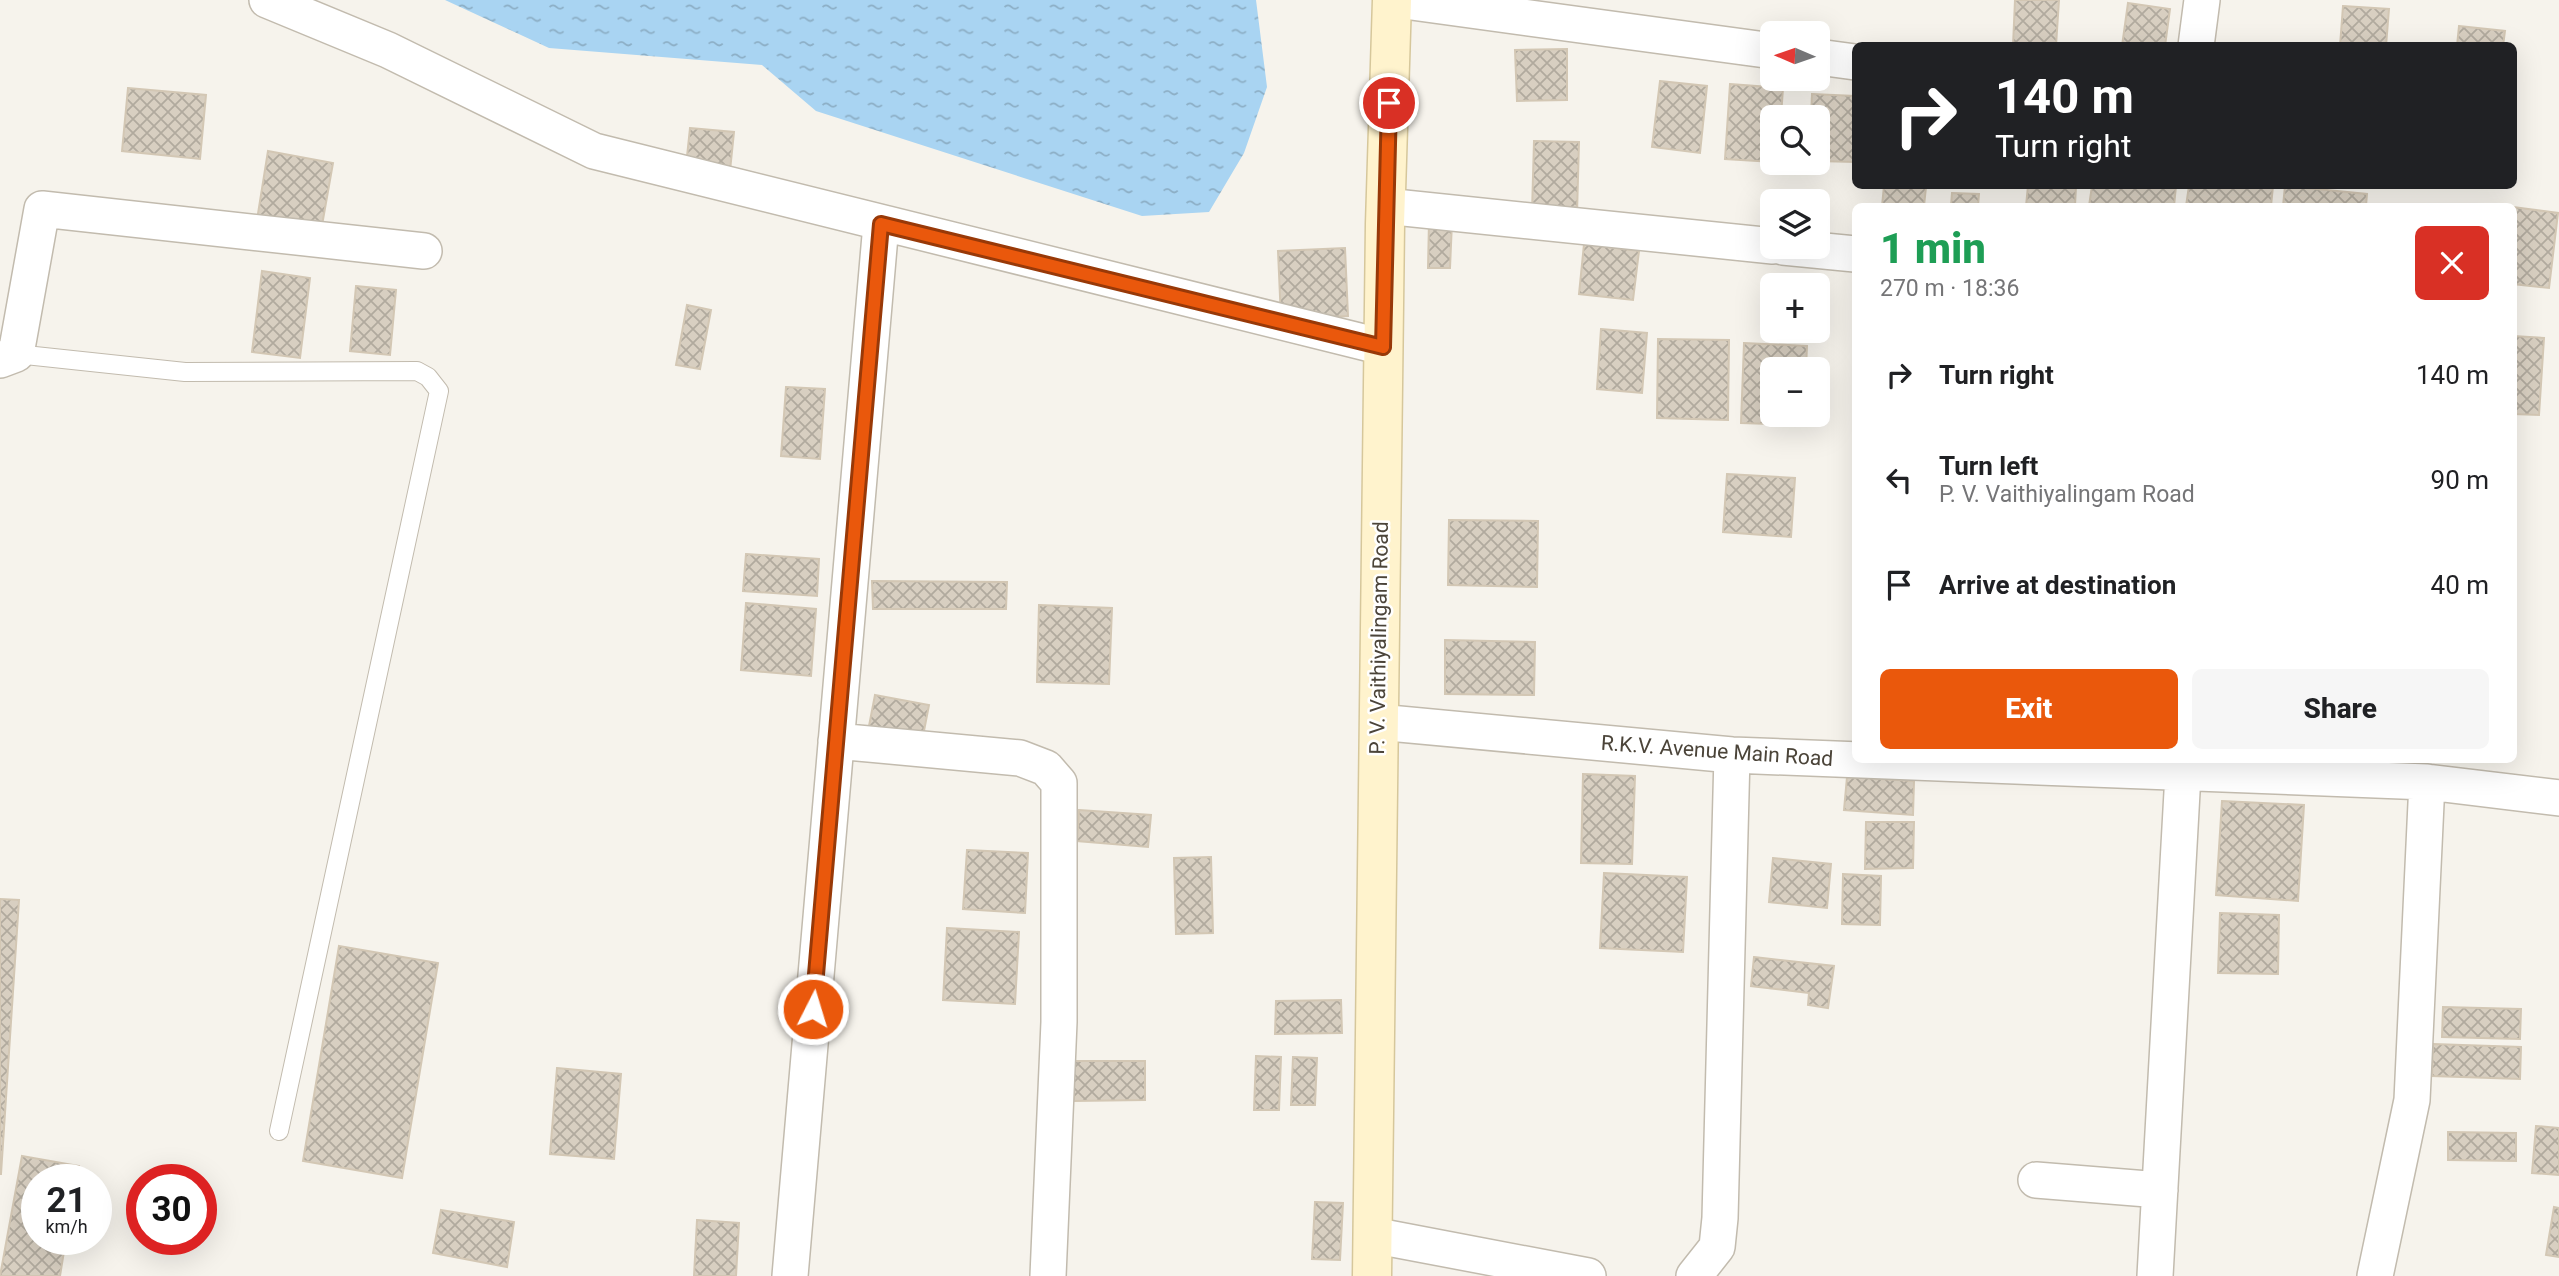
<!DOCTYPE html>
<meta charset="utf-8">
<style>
body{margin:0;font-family:Roboto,sans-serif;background:#f6f6f6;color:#202124;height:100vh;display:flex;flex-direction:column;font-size:26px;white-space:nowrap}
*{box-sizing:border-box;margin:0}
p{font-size:23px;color:#757577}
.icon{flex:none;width:38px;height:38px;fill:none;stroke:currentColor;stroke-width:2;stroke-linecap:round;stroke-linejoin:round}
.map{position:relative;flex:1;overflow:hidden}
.sheet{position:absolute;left:1852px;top:203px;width:665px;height:560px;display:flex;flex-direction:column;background:#fff;border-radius:10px;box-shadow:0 7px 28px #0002}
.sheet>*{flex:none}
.guide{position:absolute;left:1852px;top:42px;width:665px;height:147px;border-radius:10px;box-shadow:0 7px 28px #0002;background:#202124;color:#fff;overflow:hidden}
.needle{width:46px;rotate:272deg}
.tools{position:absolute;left:1760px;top:21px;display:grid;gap:14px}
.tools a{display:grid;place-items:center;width:70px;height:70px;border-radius:10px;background:#fff;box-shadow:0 7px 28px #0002;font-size:35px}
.speed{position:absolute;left:21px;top:1164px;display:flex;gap:14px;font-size:35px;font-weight:700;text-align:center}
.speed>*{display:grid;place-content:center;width:91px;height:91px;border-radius:50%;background:#fff;box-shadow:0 7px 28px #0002;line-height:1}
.speed small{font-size:18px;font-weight:400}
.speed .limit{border:10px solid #d22;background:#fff;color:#111}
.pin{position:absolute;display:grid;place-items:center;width:60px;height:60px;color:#fff;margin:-30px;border:4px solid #fff;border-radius:50%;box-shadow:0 2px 7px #0007}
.me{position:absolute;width:77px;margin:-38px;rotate:5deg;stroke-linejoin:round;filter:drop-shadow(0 0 5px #0008)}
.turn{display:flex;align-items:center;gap:24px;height:147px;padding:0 28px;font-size:32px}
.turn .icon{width:91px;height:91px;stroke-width:2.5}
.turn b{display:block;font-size:49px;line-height:60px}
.round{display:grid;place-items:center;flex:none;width:74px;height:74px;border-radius:10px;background:#f6f6f6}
.headline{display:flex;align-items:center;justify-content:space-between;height:119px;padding:0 28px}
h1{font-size:42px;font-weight:800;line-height:52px;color:#1e9e55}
.button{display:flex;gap:14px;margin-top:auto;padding:14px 28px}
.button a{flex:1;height:80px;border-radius:10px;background:#ea580c;color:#fff;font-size:28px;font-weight:800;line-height:80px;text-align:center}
.button a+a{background:#f6f6f6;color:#202124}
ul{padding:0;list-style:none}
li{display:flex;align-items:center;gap:21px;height:105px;padding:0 28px}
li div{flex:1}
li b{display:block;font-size:26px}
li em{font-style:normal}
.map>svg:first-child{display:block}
.water{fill:url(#water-ripples)}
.building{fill:url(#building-cross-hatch);stroke:#d3c7b4;stroke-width:2}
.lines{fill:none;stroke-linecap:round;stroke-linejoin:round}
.lane-casing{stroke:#c2bbae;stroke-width:20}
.street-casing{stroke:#c2bbae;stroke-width:38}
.secondary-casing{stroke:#d6c79b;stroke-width:41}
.lane{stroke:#fff;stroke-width:18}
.street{stroke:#fff;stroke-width:35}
.secondary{stroke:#fff3cd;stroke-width:38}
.route-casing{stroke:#983908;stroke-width:18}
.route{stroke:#ea580c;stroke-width:12}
.labels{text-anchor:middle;stroke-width:5;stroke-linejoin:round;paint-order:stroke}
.street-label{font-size:21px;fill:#4b4439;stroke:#fff}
</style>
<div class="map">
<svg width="2559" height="1276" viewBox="0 0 2559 1276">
<defs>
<pattern id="water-ripples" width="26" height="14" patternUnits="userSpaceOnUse" patternTransform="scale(1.75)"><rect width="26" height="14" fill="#a9d4f2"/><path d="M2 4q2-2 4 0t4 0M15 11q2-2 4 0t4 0" fill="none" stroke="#8caec5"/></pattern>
<pattern id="building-cross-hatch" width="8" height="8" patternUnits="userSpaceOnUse" patternTransform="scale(1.75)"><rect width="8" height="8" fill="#d8cfc1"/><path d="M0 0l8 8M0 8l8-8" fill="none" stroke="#b1aa9e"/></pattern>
</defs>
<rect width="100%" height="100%" fill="#f6f3ec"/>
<path class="water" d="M445 0H1256L1267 87 1244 153 1209 212 1142 216 816 111 762 65 549 48Z"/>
<path class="building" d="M2015 0H2059L2056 46H2013Z
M2128 3 2170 9 2165 46H2122Z
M2343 6 2389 9 2386 46H2340Z
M2459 26 2505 31 2503 46H2457Z
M1567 49V100L1517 101 1515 50Z
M1660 81 1707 86 1700 153 1652 147Z
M1730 84 1783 88 1781 117H1773V162L1725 159Z
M128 88 206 95 200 159 122 151Z
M1812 94 1855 96V162L1818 161V117H1811Z
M690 128 734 132 730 171 686 166Z
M1534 141 1579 142 1577 214 1532 212Z
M268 151 333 163 321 231 257 220Z
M1884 186 1926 187 1924 206H1882Z
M2028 186H2076L2075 206H2026Z
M2092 186H2176L2174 206H2089Z
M2189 186H2273L2271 206H2186Z
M2285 186 2367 194 2366 206H2283Z
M1952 193 1979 194 1978 206H1951Z
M2513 207 2558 213 2549 288 2513 284Z
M1429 221 1452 222 1450 268H1428Z
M1584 244 1639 251 1633 300 1579 294Z
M1345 248 1348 316 1281 319 1278 251Z
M262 271 310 278 300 358 252 352Z
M356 286 396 290 390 355 350 351Z
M687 305 711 310 700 369 676 365Z
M1601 329 1647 333 1642 393 1597 389Z
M2513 336 2544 338 2539 415 2513 414Z
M1658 339 1729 340 1728 420 1657 418Z
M1744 343 1807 346 1806 369H1773V415H1804V425L1741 423Z
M786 387 825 389 820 459 781 456Z
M1727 474 1795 478 1791 537 1723 532Z
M1449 520 1538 521 1537 587 1448 585Z
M746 554 819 559 817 596 743 591Z
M872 581 1007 582 1006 609H873Z
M746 603 816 609 811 676 741 670Z
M1039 605 1112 608 1109 684 1037 682Z
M1445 640 1535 642 1534 695 1445 694Z
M875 695 929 705 923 736 869 726Z
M1583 774 1635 776 1632 864 1581 863Z
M1847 777 1914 781 1913 815 1844 810Z
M2222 801 2304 805 2298 901 2216 895Z
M1079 810 1151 815 1148 847 1077 841Z
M1866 822H1914L1913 868 1865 869Z
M967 850 1028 853 1025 913 963 909Z
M1211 857 1213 933 1176 934 1174 858Z
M1773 858 1831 864 1827 908 1769 902Z
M1604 873 1687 877 1683 952 1600 948Z
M1843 874 1881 876 1880 925 1842 924Z
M0 899 19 900 1 1174H0Z
M2220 913 2279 915 2278 974 2218 973Z
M947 928 1019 932 1015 1004 943 1000Z
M339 946 438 963 402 1178 303 1161Z
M1754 957 1834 966 1828 1008 1808 1005 1809 993 1751 986Z
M1341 1000 1342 1033 1275 1034 1276 1001Z
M2443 1007 2521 1009 2520 1039 2442 1037Z
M2433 1044 2521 1047 2520 1079 2432 1076Z
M1256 1056 1281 1057 1279 1110H1254Z
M1293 1057 1317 1058 1315 1105H1291Z
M1074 1061H1145V1100L1074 1101Z
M557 1068 621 1074 614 1159 550 1154Z
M2536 1126 2559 1128V1175L2532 1173Z
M2448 1132 2516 1133V1161L2448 1160Z
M22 1156 79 1166 77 1180H37V1239H66L60 1276H0Z
M1315 1202 1343 1203 1340 1260 1312 1259Z
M2554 1207 2559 1208V1257L2546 1255Z
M441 1210 514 1222 507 1267 433 1253Z
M697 1220 739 1223 736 1276H694Z"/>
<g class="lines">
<defs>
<path id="lane" d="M16 354 185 372 417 371 428 377 439 391 279 1131"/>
<path id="street" d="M267 0 388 50 594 151 1383 347
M1397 0 1773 51
M2196 46 2202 0
M1818 57 1855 62
M1385 206 1773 246
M1783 247 1855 254
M0 360 16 354 42 209 424 251
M1378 722 1732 755 2427 782 2559 798
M836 741 1020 758 1046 768 1059 783V1022L1048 1276
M2036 1180 2160 1190
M1372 1235 1588 1276
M790 1276 881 224
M1694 1276 1717 1247 1720 1218 1732 755
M2155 1276 2183 774
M2375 1276 2412 1100 2427 782"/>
<path id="secondary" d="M1372 1276 1385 224 1392 0"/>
</defs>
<use href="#lane" class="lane-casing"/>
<use href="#street" class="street-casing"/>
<use href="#secondary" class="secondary-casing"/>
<use href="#lane" class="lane"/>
<use href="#street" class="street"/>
<use href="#secondary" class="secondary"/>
</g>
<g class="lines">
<defs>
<path id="route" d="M813 1009 881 224 1383 347 1389 103"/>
</defs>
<use href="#route" class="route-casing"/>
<use href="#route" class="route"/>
</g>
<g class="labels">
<g class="street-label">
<text transform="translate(1379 638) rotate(-89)" y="7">P. V. Vaithiyalingam Road</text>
<text transform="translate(1717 751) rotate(4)" y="7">R.K.V. Avenue Main Road</text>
</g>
</g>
</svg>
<div class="tools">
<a><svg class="needle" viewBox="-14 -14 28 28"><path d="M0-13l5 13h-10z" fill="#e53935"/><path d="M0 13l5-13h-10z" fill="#757577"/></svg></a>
<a><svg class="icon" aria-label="search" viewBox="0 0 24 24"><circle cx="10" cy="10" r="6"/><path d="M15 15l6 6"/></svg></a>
<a><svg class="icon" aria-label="layers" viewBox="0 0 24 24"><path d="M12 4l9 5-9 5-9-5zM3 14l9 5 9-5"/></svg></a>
<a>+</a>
<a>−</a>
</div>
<div class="speed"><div>21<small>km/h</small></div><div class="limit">30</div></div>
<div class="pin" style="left:1389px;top:103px;background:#d93025"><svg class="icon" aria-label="arrive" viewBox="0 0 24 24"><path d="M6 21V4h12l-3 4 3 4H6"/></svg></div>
<svg class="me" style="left:813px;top:1009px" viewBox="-20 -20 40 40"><circle r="17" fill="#ea580c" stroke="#fff" stroke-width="3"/><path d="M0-11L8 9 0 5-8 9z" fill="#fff"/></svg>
<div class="guide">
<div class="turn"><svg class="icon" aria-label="right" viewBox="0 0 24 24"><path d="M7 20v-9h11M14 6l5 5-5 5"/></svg><div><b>140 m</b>Turn right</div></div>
</div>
<section class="sheet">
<div class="headline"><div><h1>1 min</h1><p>270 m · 18:36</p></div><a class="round" style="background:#d93025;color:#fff"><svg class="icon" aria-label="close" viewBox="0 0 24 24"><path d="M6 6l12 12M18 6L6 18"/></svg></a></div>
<ul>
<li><svg class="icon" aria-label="right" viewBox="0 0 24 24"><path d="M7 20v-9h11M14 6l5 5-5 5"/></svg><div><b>Turn right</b></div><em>140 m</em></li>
<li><svg class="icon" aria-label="left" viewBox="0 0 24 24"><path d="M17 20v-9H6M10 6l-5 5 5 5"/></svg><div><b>Turn left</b><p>P. V. Vaithiyalingam Road</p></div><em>90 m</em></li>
<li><svg class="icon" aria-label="arrive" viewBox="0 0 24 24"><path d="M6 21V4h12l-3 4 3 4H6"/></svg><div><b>Arrive at destination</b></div><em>40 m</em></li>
</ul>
<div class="button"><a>Exit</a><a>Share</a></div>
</section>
</div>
